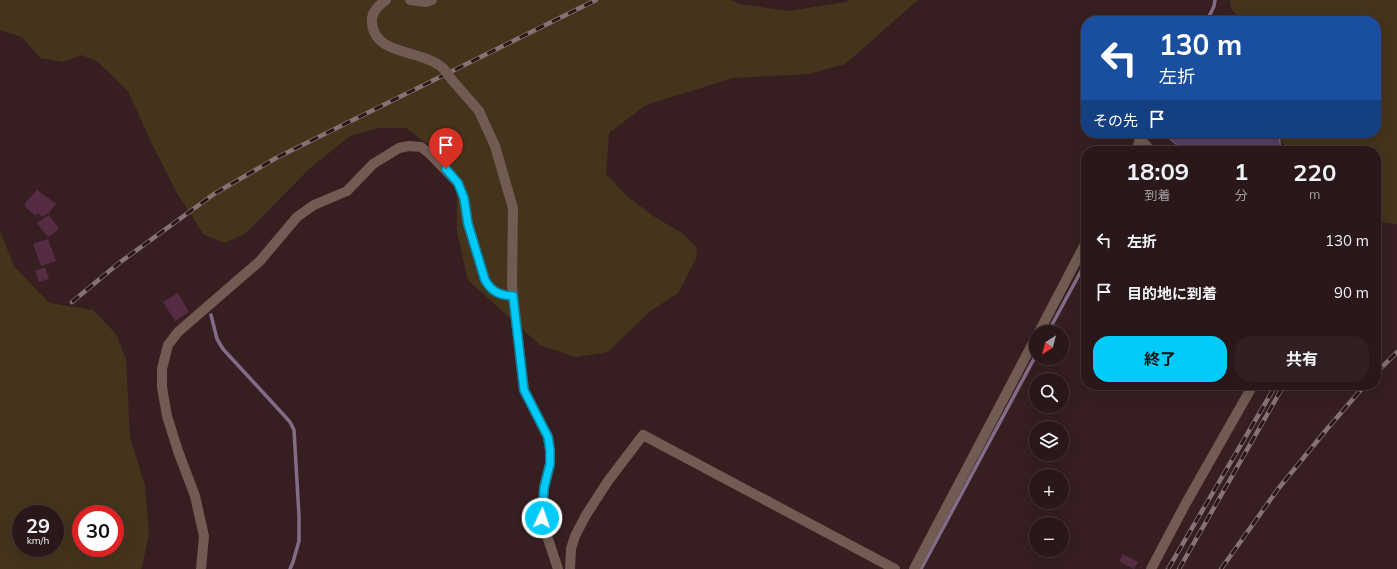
<!DOCTYPE html>
<html lang="ja">
<meta charset="utf-8">
<style>
body{margin:0;font-family:Mulish,"Noto Sans JP",sans-serif;background:#312022;color:#f1f3f6;height:100vh;display:flex;flex-direction:column;font-size:15px;white-space:nowrap}
*{box-sizing:border-box;margin:0}
p{font-size:13px;color:#a59fa2}
.icon{flex:none;width:22px;height:22px;fill:none;stroke:currentColor;stroke-width:2;stroke-linecap:round;stroke-linejoin:round}
.map{position:relative;flex:1;overflow:hidden}
.side{position:absolute;left:1081px;top:146px;width:300px;height:244px;display:flex;flex-direction:column;background:#291719;border-radius:16px;box-shadow:0 4px 16px #0002,0 0 0 1px #453638}
.side>*{flex:none}
.hud{position:absolute;left:1081px;top:16px;width:300px;height:122px;border-radius:16px;box-shadow:0 4px 16px #0002,0 0 0 1px #453638;background:#1a4fa0;color:#fff;overflow:hidden}
.needle{width:26px;rotate:216deg}
.tools{position:absolute;left:1029px;top:325px;display:grid;gap:8px}
.tools a{display:grid;place-items:center;width:40px;height:40px;border-radius:50%;background:#291719;box-shadow:0 4px 16px #0002,0 0 0 1px #453638;font-size:20px}
.speed{position:absolute;left:12px;top:505px;display:flex;gap:8px;font-size:20px;font-weight:700;text-align:center}
.speed>*{display:grid;place-content:center;width:52px;height:52px;border-radius:50%;background:#291719;box-shadow:0 4px 16px #0002,0 0 0 1px #453638;line-height:1}
.speed small{font-size:10px;font-weight:400}
.speed .limit{border:6px solid #d22;background:#fff;color:#111}
.pin{position:absolute;display:grid;place-items:center;width:34px;height:34px;color:#fff;margin:-41px -17px;border-radius:50% 50% 50% 0;rotate:-45deg;box-shadow:0 0 4px #0007}
.pin .icon{rotate:45deg}
.me{position:absolute;width:44px;margin:-22px;rotate:3deg;stroke-linejoin:round;filter:drop-shadow(0 0 3px #0008)}
.turn{display:flex;align-items:center;gap:14px;height:84px;padding:0 12px;font-size:18px}
.turn .icon{width:52px;height:52px;stroke-width:2.5}
.turn b{display:block;font-size:28px;line-height:34px}
.then{display:flex;align-items:center;height:38px;padding:0 12px;background:#0003;gap:8px;font-size:15px}
.eta{display:flex;justify-content:space-evenly;align-items:center;height:68px;text-align:center}
.eta b{font-size:24px;font-weight:700;line-height:28px}
.button{display:flex;gap:8px;margin-top:auto;padding:8px 12px}
.button a{flex:1;height:46px;border-radius:16px;background:#03cbf9;color:#111;font-size:16px;font-weight:700;line-height:46px;text-align:center}
.button a+a{background:#312022;color:#f1f3f6}
ul{padding:0;list-style:none}
li{display:flex;align-items:center;gap:12px;height:52px;padding:0 12px}
li div{flex:1}
li b{display:block;font-size:15px}
li em{font-style:normal}
.map>svg:first-child{display:block}
.green{fill:#44341c;fill-rule:evenodd}
.water{fill:#593f66;stroke:#836c87}
.lines{fill:none;stroke-linecap:round;stroke-linejoin:round}
.stream{stroke:#836c87;stroke-width:3.5}
.building{fill:#552c44}
.minor{stroke:#715b52;stroke-width:10}
.rail-casing{stroke:#877273;stroke-width:4.5}
.rail{stroke:#2c1617;stroke-width:3;stroke-dasharray:9;stroke-linecap:butt}
.minor-bridge{stroke:#715b52;stroke-width:10}
.route-casing{stroke:#0284a2;stroke-width:10}
.route{stroke:#03cbf9;stroke-width:7}
</style>
<div class="map">
<svg width="1397" height="569" viewBox="0 0 1397 569">
<rect width="100%" height="100%" fill="#371f21"/>
<path class="green" d="M0 0H731L739 4 789 11 846 2 850 0H918L845 64 808 74 733 78 646 105 609 133 606 174 627 196 653 216 682 233 697 248 696 259 678 293 649 312 608 352 576 357 540 345 468 280 457 232V180L434 149 406 128H378L350 136 309 169 246 233 225 243 204 235 177 193 153 146 128 91 98 62 82 55 63 62 40 58 22 37 0 30Z
M1230 0H1397V224L1376 222V151H1289L1277 136V133H1376V21H1242L1231 9Z
M0 231 14 266 49 303 93 310 116 334 126 359 130 437 145 486 149 534 142 567 141 569H0ZM21 514H55V548H21ZM81 514H115V548H81Z"/>
<path class="water" d="M1167 133H1279L1281 151H1184L1166 136Z"/>
<g class="lines">
<path class="stream" d="M1207 21 1214 6 1215 0
M211 315 217 339 223 349 281 412 290 422 294 430 299 516V541L293 562 290 569
M1048 332 1086 262
M921 569 1036 355"/>
</g>
<path class="building" d="M37 190 56 204 48 214 47 213 43 217 38 213 36 216 25 207 26 206 24 204Z
M49 215 59 229 48 237 37 223Z
M48 239 56 261 41 266 33 244Z
M45 267 49 279 39 282 35 271Z
M178 293 189 312 175 321 163 302Z
M1123 554 1138 562 1134 569 1119 561Z"/>
<g class="lines">
<path class="minor" d="M386 0C378 6 371 12 372 22 373 46 398 50 415 55 425 58 435 61 443 68
M410 0 426 2 432 0
M452 80 479 111 495 146 513 208 512 286 524 390 548 437 550 450V464L544 488 542 518 545 530 558 569
M1140 139 1151 151
M1136 151 1142 133
M1039 332 1086 242
M201 569 204 536 195 496 178 451 167 416 162 387V369L168 345 178 332 260 261 297 217 314 205 347 191 373 164 399 148 409 146 421 147 429 153 458 183 464 198 468 224 485 280C492 292 499 295 513 296
M570 569 571 549 575 536 586 515 608 481 643 435 895 569
M914 569 1036 337
M1151 569 1186 503 1253 385"/>
<defs>
<path id="rail" d="M72 302 119 263 214 194 276 158 596 0
M1376 373 1397 352
M1168 569 1276 385
M1179 569 1284 385
M1221 569 1278 489 1327 429 1365 385"/>
</defs>
<use href="#rail" class="rail-casing"/>
<use href="#rail" class="rail"/>
<path class="minor-bridge" d="M443 68 452 80"/>
</g>
<g class="lines">
<defs>
<path id="route" d="M446 169 458 183 464 198 468 224 485 280C492 292 499 295 513 296L524 390 548 437 550 450V464L544 488 542 518"/>
</defs>
<use href="#route" class="route-casing"/>
<use href="#route" class="route"/>
</g>
</svg>
<div class="tools">
<a><svg class="needle" viewBox="-14 -14 28 28"><path d="M0-13l5 13h-10z" fill="#e53935"/><path d="M0 13l5-13h-10z" fill="#a59fa2"/></svg></a>
<a><svg class="icon" aria-label="search" viewBox="0 0 24 24"><circle cx="10" cy="10" r="6"/><path d="M15 15l6 6"/></svg></a>
<a><svg class="icon" aria-label="layers" viewBox="0 0 24 24"><path d="M12 4l9 5-9 5-9-5zM3 14l9 5 9-5"/></svg></a>
<a>+</a>
<a>−</a>
</div>
<div class="speed"><div>29<small>km/h</small></div><div class="limit">30</div></div>
<div class="pin" style="left:446px;top:169px;background:#d93025"><svg class="icon" aria-label="arrive" viewBox="0 0 24 24"><path d="M6 21V4h12l-3 4 3 4H6"/></svg></div>
<svg class="me" style="left:542px;top:518px" viewBox="-20 -20 40 40"><circle r="17" fill="#03cbf9" stroke="#fff" stroke-width="3"/><path d="M0-11L8 9 0 5-8 9z" fill="#fff"/></svg>
<div class="hud">
<div class="turn"><svg class="icon" aria-label="left" viewBox="0 0 24 24"><path d="M17 20v-9H6M10 6l-5 5 5 5"/></svg><div><b>130 m</b>左折</div></div>
<div class="then">その先<svg class="icon" aria-label="arrive" viewBox="0 0 24 24"><path d="M6 21V4h12l-3 4 3 4H6"/></svg></div>
</div>
<section class="side">
<div class="eta">
<div><b>18:09</b><p>到着</p></div>
<div><b>1</b><p>分</p></div>
<div><b>220</b><p>m</p></div>
</div>
<ul>
<li><svg class="icon" aria-label="left" viewBox="0 0 24 24"><path d="M17 20v-9H6M10 6l-5 5 5 5"/></svg><div><b>左折</b></div><em>130 m</em></li>
<li><svg class="icon" aria-label="arrive" viewBox="0 0 24 24"><path d="M6 21V4h12l-3 4 3 4H6"/></svg><div><b>目的地に到着</b></div><em>90 m</em></li>
</ul>
<div class="button"><a>終了</a><a>共有</a></div>
</section>
</div>
